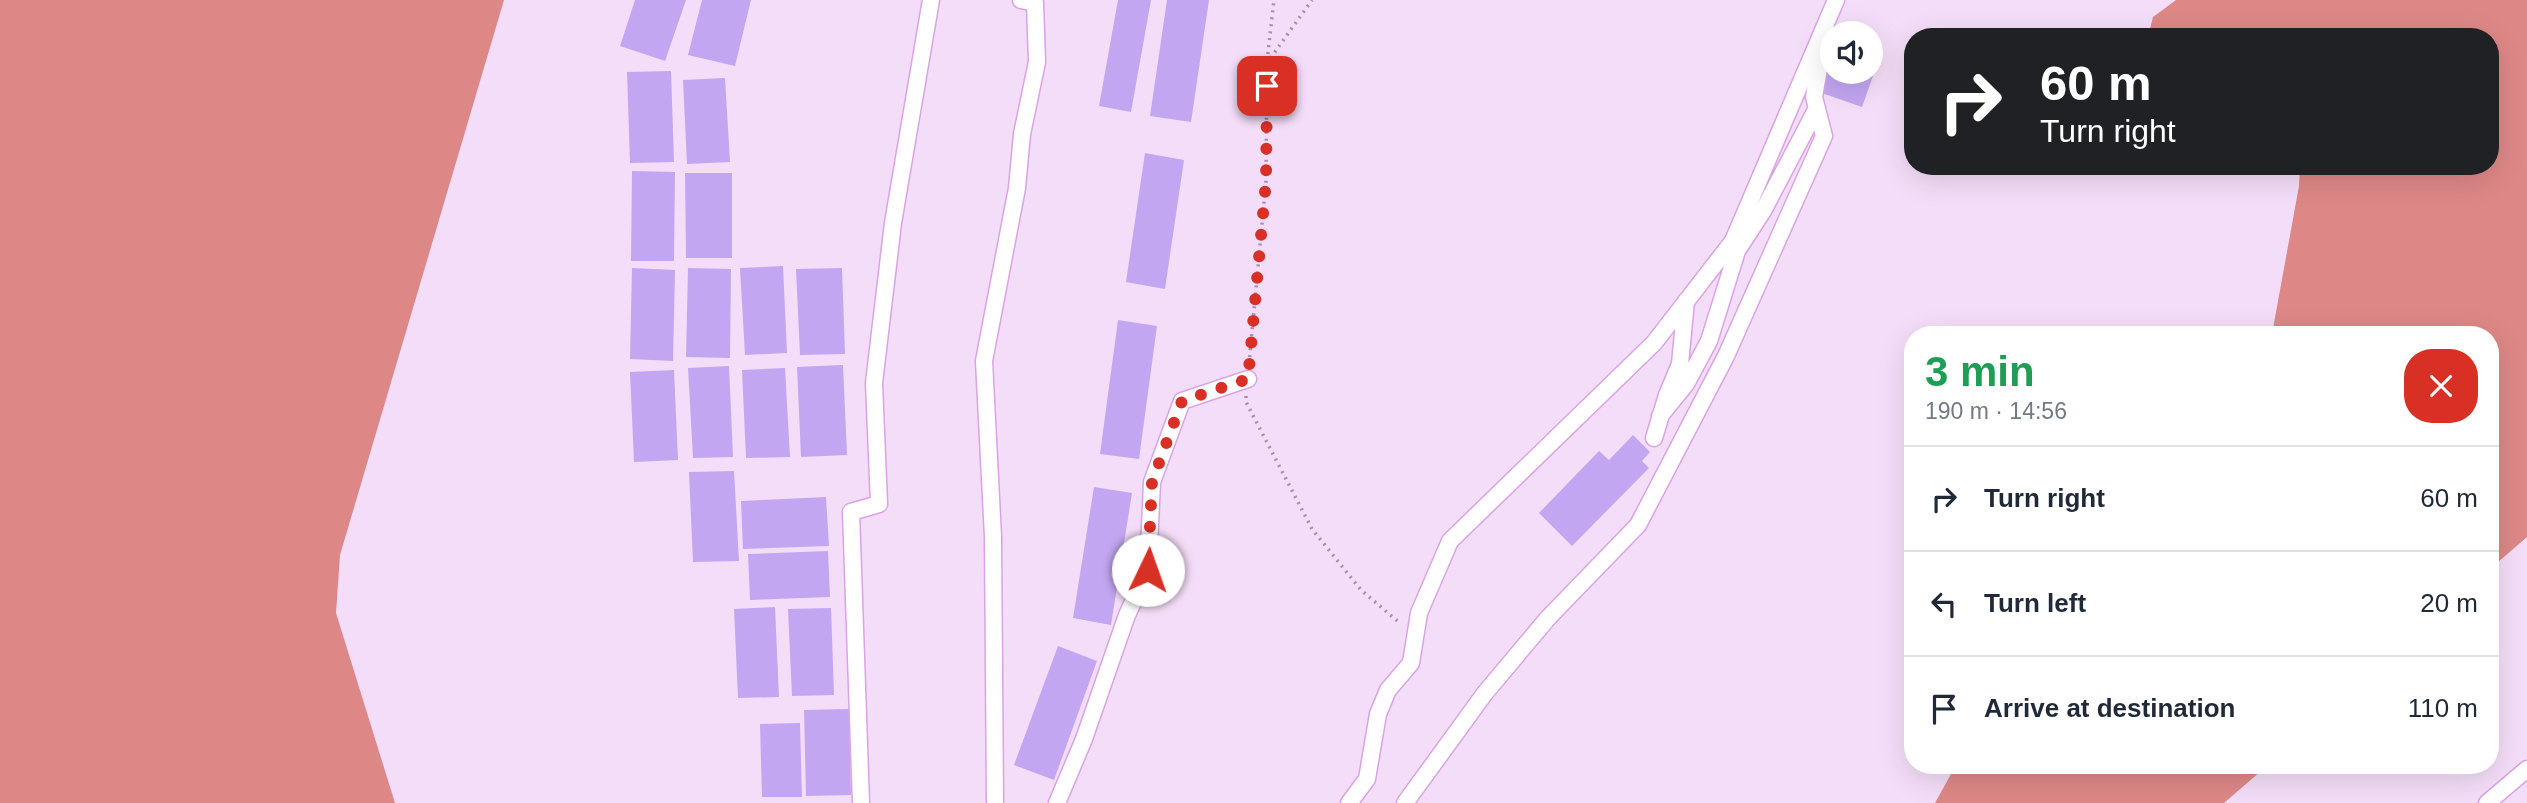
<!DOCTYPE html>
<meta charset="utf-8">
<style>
body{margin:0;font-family:Arial,sans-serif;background:#f6f6f7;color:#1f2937;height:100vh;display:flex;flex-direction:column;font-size:26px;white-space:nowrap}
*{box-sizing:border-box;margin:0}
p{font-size:23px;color:#747a83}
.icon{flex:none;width:38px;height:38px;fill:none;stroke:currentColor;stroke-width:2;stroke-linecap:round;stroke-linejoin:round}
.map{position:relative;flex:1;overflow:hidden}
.drawer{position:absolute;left:1904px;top:326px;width:595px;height:448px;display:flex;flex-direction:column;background:#fff;border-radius:28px;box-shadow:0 7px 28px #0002}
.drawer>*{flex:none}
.hud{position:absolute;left:1904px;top:28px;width:595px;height:147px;border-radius:28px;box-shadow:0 7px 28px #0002;background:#202124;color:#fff;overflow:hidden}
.tools{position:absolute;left:1820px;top:21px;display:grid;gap:14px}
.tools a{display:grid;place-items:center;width:63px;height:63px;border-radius:50%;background:#fff;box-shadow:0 7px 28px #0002;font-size:35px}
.pin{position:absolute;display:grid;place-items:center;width:60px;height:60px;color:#fff;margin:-30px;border-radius:14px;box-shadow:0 4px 10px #0006}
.me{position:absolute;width:77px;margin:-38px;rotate:3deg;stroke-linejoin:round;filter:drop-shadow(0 0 5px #0008)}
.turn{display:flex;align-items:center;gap:24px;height:147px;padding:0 21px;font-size:32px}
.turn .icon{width:91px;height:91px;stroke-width:2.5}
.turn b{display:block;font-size:49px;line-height:60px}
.round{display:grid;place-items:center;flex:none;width:74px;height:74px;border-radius:28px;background:#f6f6f7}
.overview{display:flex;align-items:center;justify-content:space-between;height:119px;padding:0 21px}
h1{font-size:42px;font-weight:700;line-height:52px;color:#1e9e55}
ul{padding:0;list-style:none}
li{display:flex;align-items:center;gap:21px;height:105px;padding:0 21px;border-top:2px solid #e0e1e3}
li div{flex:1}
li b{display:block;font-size:26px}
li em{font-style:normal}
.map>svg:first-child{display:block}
.forest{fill:#dd8887}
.building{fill:#c2a6f1}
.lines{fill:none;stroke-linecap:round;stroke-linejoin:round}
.street-casing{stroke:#daa3e5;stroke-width:19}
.path{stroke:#a68faa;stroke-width:3.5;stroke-dasharray:2 5;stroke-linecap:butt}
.street{stroke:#fff;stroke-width:16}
.route{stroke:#d93025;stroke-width:12;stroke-dasharray:0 21.6}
</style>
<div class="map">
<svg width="2527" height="803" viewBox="0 0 2527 803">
<rect width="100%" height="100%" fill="#f4ddf8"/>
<path class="forest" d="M0 0H504L340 555 336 613 395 803H0Z
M2176 0H2527V537L2490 569V334H2272L2299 186 2300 166H2490V37H2148L2153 17Z
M1956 765H2268L2224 803H1935Z"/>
<path class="building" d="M635 0H686L665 61 620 46Z
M702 0H751L735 66 688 55Z
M1118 0H1151L1131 112 1099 106Z
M1167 0H1209L1191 122 1150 116Z
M1832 55V72H1871V60L1878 62 1862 107 1819 92Z
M671 71 674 162 630 163 627 72Z
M725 78 730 162 687 164 683 80Z
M1145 153 1184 160 1165 289 1126 282Z
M632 171 675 172 674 261H631Z
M685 173H732V258H686Z
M783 266 787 353 745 355 740 268Z
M632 268 675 270 673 361 630 359Z
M688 268 731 269 730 358 686 357Z
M842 268 845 354 800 355 796 269Z
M1118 320 1157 326 1139 459 1100 454Z
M843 365 847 455 801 457 797 367Z
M729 366 733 457 693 458 688 368Z
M785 368 790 457 746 458 742 370Z
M674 370 678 460 634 462 630 372Z
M1633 435 1650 452 1642 461 1649 468 1572 546 1539 513 1599 451 1609 460Z
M734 471 739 561 693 562 689 472Z
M1094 487 1132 493 1111 625 1073 618Z
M826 497 829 546 743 549 741 501Z
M828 551 830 597 750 600 748 554Z
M775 607 779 697 738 698 734 609Z
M831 608 834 695 792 696 788 609Z
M1058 646 1097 661 1054 780 1014 765Z
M849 709 851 795 806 796 804 710Z
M800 723 802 797H762L760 724Z"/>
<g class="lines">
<defs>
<path id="street" d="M1660 416 1686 384 1709 341 1737 251 1763 211 1817 108
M1654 438 1667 395 1680 364 1686 301
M861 803 851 512 879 504 874 383 893 223 931 0
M995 803 993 537 984 361 1017 188 1022 134 1037 62 1035 3 1021 0
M1057 803 1084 739 1127 615 1148 570 1152 482 1182 401 1248 379
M1349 803 1367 779 1378 714 1388 690 1411 663 1419 613 1450 541 1654 343 1733 241 1836 0
M1405 803 1485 693 1548 618 1638 525 1726 356 1824 136 1814 97 1823 46
M2487 803 2527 769"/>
</defs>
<use href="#street" class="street-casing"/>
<path class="path" d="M1267 61 1274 0
M1249 364 1266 181 1267 63 1312 0
M1246 396V402L1312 529 1361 590 1401 624"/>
<use href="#street" class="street"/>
</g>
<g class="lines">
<path class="route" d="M1148 570 1152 482 1182 401 1248 379 1266 181 1267 86"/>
</g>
</svg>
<div class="tools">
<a><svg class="icon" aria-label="sound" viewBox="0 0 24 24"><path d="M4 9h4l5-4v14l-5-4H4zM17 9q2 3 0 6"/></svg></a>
</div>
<div class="pin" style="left:1267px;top:86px;background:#d93025"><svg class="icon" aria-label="arrive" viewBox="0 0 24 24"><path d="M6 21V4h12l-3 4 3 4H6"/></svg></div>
<svg class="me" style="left:1148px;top:570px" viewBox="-20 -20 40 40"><circle r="19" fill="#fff"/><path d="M0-13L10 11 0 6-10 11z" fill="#d93025"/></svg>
<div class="hud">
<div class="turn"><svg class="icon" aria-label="right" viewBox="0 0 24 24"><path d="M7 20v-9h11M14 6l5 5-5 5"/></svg><div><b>60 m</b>Turn right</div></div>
</div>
<section class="drawer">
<div class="overview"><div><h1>3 min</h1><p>190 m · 14:56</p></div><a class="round" style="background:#d93025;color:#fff"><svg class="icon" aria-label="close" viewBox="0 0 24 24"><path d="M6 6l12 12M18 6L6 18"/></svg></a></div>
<ul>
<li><svg class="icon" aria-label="right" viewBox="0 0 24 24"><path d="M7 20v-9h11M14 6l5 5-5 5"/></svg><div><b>Turn right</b></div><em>60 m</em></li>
<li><svg class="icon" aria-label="left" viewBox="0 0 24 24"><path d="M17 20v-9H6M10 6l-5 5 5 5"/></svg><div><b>Turn left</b></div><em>20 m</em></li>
<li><svg class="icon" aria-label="arrive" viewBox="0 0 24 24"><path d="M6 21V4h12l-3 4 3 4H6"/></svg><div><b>Arrive at destination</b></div><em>110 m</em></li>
</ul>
</section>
</div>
